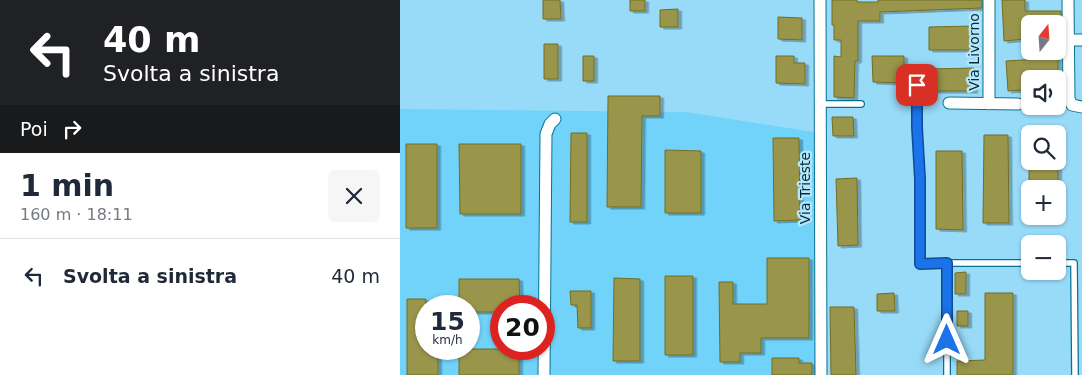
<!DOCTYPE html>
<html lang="it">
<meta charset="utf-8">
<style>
body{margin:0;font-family:"DejaVu Sans",sans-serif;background:#f6f6f7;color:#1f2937;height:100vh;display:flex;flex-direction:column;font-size:19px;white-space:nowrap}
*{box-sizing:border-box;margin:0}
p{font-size:16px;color:#747a83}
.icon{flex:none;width:28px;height:28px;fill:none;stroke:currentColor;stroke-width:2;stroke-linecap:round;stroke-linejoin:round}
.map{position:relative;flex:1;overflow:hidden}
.details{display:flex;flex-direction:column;background:#fff;width:400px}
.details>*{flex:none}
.banner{background:#202124;color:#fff;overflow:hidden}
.needle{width:32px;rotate:17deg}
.controls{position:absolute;left:621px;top:15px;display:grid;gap:10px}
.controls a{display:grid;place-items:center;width:45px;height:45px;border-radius:8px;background:#fff;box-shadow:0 1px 4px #0004;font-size:25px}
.speed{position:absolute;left:15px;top:295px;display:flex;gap:10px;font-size:25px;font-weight:700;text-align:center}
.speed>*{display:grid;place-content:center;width:65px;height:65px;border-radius:50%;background:#fff;box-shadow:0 1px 4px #0004;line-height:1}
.speed small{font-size:12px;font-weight:400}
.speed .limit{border:8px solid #d22;background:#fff;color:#111}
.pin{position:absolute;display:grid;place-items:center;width:42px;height:42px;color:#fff;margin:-21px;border-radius:10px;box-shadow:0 2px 8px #0006}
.me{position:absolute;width:55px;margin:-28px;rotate:0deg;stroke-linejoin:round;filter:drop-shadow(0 0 4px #0008)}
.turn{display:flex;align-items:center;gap:18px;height:105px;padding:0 20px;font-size:22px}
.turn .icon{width:65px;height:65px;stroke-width:2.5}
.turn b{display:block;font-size:35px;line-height:42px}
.then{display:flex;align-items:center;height:48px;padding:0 20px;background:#0003;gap:10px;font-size:19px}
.round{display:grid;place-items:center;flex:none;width:52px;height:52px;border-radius:8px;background:#f6f6f7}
.summary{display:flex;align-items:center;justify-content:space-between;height:85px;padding:0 20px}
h1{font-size:30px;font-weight:600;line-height:38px}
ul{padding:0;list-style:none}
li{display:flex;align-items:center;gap:15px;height:75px;padding:0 20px;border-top:1px solid #e0e1e3}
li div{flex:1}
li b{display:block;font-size:19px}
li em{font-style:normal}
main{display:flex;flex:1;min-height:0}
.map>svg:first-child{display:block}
.built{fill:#71d3fa;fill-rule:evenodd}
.building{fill:#99964b;stroke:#716d1f;filter:url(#shadow)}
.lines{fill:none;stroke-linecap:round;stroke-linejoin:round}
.lane-casing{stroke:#067293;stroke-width:8}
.street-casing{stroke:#067293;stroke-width:13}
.lane{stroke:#fff;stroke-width:5.5}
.street{stroke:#fff;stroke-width:11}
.route-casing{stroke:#114b97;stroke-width:12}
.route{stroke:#1a73e8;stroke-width:9}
.labels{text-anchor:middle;stroke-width:4.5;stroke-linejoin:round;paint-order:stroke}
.street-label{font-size:14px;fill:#042b39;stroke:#b5e6fb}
</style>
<main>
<section class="details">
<div class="banner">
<div class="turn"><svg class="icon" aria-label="left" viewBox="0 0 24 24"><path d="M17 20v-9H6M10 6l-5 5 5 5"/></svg><div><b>40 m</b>Svolta a sinistra</div></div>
<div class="then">Poi<svg class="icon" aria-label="right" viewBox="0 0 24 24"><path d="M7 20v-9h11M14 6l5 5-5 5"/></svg></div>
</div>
<div class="summary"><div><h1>1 min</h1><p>160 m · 18:11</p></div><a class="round"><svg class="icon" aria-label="close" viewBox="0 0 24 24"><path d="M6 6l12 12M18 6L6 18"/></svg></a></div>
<ul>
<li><svg class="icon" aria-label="left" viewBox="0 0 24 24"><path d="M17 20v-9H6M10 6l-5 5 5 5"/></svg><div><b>Svolta a sinistra</b></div><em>40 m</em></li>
</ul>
</section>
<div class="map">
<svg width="682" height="375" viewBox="0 0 682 375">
<defs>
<filter id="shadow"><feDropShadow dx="3.5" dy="2" stdDeviation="0" flood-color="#0004"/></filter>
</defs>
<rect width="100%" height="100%" fill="#98dbf8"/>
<path class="built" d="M0 109 286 112 414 132 415 375H0ZM26 306H69V349H26ZM101 306H144V349H101Z"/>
<path class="building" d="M143 0H160L161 19H143Z
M230 0H245V11H230Z
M432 0H457V2H478V0H582V8L480 12V21H458V61H455L454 98 434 97V56L441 57V40H434V25H432Z
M602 0H625V11H661V25H658V24H625V39L604 41Z
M278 9V27H260V10Z
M378 17 402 18V40L378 39Z
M573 26V50H529V27Z
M144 44H158V79H144Z
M638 51H658V71L623 73V90L608 91 606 61 639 59Z
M183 56H194V81H183Z
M376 56H394V63H405V84L376 83Z
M472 56H504V83L473 82Z
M574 68V91H529V69Z
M208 96H260V116H242L241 207H207Z
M432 117H453L454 136H433Z
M171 133H187V222H170Z
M584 135H608L609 223H583Z
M373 138H399L400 220 374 221Z
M6 144H37V228H6Z
M59 144H121V214H60Z
M265 150 301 151V213H265Z
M536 151H562L563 230 536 229Z
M629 161H658V189H629Z
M457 178 458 245 438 246 436 179Z
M367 258H409V338H361V353H340V362H320L319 282H333V304H367Z
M566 272V294H555V273Z
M265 276H293V355H265Z
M214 278 240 279V361H213Z
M59 279H119L120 306H101V312H69V306H59Z
M170 291H191V328H178L177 305H171Z
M494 293 495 311H477V294Z
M585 293H613V375H557V361L585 360Z
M7 299H26V349H38V375H7Z
M430 307H454L456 375H431Z
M557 311H568V326H557Z
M59 349H119V375H59Z
M372 358H399V363H412V375H372Z"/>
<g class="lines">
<defs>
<path id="lane" d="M517 85V127L520 179 519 264 547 263
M420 104H461
M658 263H674L675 375
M547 375V263H630"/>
<path id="street" d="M420 0 421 375
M668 0 669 99 672 105 682 107
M668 40H682
M549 103 618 104
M589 104V0
M144 375 146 134 150 124 155 119"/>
</defs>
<use href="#lane" class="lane-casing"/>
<use href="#street" class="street-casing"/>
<use href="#lane" class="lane"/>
<use href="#street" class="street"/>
</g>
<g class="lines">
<defs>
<path id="route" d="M517 85V127L520 179V264L547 263V340"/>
</defs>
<use href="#route" class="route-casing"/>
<use href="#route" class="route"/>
</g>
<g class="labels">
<g class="street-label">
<text transform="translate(574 52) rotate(-90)" y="5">Via Livorno</text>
<text transform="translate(405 188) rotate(-90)" y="5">Via Trieste</text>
</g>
</g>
</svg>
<div class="controls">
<a><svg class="needle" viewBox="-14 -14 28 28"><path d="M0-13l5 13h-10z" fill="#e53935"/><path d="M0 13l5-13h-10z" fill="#747a83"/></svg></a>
<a><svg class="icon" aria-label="sound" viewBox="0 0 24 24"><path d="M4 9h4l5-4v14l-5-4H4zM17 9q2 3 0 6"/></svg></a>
<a><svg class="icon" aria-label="search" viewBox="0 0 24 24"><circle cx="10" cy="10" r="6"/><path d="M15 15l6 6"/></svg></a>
<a>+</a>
<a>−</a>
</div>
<div class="speed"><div>15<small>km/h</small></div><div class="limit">20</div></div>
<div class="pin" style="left:517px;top:85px;background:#d93025"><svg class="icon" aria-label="arrive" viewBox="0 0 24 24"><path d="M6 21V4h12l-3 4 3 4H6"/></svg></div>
<svg class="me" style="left:547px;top:340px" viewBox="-20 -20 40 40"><path d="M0-17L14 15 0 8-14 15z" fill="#1a73e8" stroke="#fff" stroke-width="4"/></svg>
</div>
</main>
